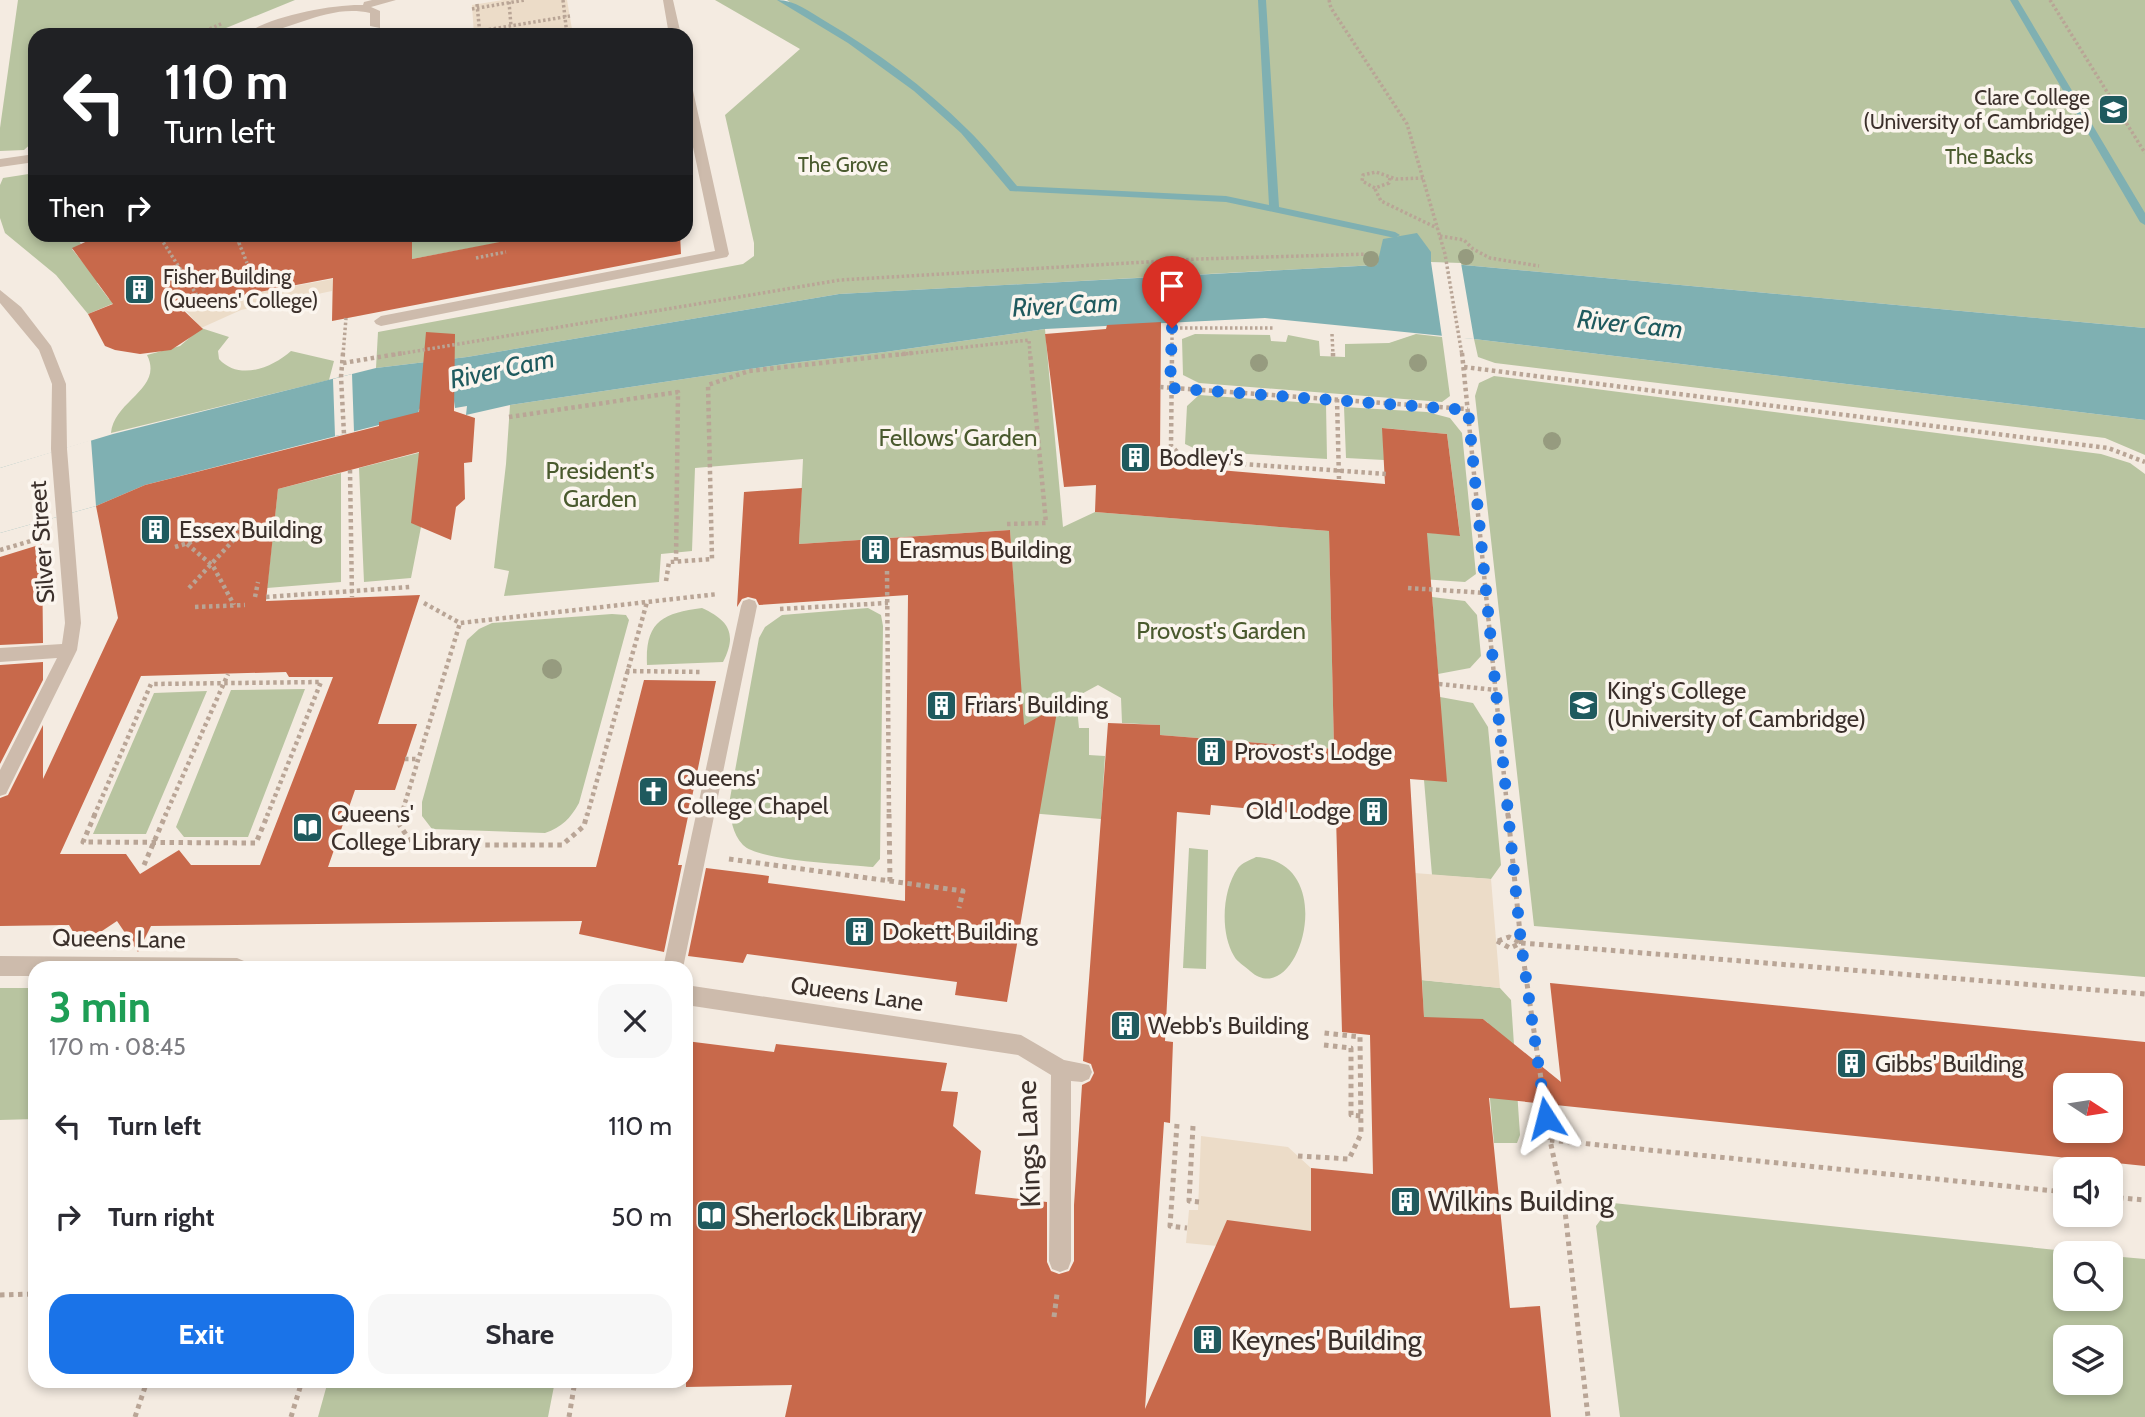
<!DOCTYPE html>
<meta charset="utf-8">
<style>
body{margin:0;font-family:Cabin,sans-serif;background:#f7f7f7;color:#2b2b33;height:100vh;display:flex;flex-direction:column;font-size:26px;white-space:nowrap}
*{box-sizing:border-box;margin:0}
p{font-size:23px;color:#7c7c81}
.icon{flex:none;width:38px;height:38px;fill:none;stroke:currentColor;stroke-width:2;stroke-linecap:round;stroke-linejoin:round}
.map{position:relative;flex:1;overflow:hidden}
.side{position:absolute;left:28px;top:961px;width:665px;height:427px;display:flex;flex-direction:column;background:#fff;border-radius:21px;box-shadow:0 4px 10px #0003}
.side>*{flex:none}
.hud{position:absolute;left:28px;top:28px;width:665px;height:214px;border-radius:21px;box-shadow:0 4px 10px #0003;background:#202124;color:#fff;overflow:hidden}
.needle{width:46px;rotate:102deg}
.controls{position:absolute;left:2053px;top:1073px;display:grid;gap:14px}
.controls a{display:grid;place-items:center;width:70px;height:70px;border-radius:14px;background:#fff;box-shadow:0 4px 10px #0003;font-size:35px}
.pin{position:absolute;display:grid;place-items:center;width:60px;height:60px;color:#fff;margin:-72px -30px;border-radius:50% 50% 50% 0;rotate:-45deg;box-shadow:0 0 7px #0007}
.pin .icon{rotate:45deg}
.me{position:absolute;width:77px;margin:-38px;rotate:351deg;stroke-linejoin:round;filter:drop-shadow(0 0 5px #0008)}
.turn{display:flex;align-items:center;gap:24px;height:147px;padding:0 21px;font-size:32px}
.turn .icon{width:91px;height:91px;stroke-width:2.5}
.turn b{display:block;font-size:49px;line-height:60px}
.then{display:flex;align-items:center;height:66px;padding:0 21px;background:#0003;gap:14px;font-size:26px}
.round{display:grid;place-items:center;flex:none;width:74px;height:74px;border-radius:21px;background:#f7f7f7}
.overview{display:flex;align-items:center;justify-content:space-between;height:119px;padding:0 21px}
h1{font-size:42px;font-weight:700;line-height:52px;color:#1e9e55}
.action{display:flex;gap:14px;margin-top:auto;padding:14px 21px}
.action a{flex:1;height:80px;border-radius:21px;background:#1a73e8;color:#fff;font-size:28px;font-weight:700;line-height:80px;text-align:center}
.action a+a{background:#f7f7f7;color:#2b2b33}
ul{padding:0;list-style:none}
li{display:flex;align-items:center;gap:21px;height:91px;padding:0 21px}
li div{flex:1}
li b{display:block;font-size:26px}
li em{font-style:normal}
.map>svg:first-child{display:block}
.green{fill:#b8c4a0;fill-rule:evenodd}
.plaza{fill:#ecdcc8}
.water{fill:#7fb0b2}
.pier{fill:#f4ebe1}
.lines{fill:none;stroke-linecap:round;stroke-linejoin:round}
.stream{fill:#7fb0b2;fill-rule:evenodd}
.building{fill:#c8694b;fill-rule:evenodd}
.path-far2{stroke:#b9a596;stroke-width:3.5;stroke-dasharray:2.5 2.5;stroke-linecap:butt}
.path-far1{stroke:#b9a596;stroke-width:4.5;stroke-dasharray:3.5 3.5;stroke-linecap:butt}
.path{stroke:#b9a596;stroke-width:5;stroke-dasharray:4.5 4.5;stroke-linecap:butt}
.minor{fill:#cdbbac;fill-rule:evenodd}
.tree{fill:#969b7f}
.route{stroke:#1a73e8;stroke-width:12;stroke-dasharray:0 21.6}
.labels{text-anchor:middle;stroke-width:7;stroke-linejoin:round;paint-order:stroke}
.far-poi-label{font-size:21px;fill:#3b302b;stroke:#fbf5ee;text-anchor:end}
.far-park-label{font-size:21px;fill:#4a5a2e;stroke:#fbf5ee}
.park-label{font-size:24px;fill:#4a5a2e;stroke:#fbf5ee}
.poi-label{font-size:24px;fill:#3b302b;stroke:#fbf5ee;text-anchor:start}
.street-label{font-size:24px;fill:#3b302b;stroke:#fbf5ee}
.water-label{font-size:26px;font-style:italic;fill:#1f5a5e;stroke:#fbf5ee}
.near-street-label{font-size:28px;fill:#3b302b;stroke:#fbf5ee}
.near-poi-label{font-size:28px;fill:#3b302b;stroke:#fbf5ee;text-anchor:start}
</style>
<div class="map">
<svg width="2145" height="1417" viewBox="0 0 2145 1417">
<rect width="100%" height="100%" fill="#f4ebe1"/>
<path class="green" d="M18 0H295L209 35H35V140L24 150 0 151V128Z
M715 0H779L809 16 787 0H2145V328L1431 262 839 294 467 357 376 368 378 332 743 264 754 256V243L725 115 800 49Z
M35 173V234L75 235 81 244 72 249 85 265 104 279 97 283 109 299 116 296 119 301 88 314 56 275 5 233 0 218V185L3 178Z
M412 235H541L412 259Z
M201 328 229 337 218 351 219 359C239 381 272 368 291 351L334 361 329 380 111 433C114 400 164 389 147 355L180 346Z
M1045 329 1063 527 1095 512 1329 531 1334 749 1160 735 1159 725 1122 723 1121 698 1098 685 1076 697 1079 728H1089V755L1105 756 1101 819 1029 813 1010 530 799 544 803 459 695 468 692 551 661 554 659 582 504 596 509 571 494 568 506 464 510 405 791 363 885 352Z
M1195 334 1270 335 1271 341 1286 342 1288 335 1319 341 1320 356 1345 357V344L1389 343 1416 334 1442 337 1450 396 1442 402 1199 383 1183 375 1182 339Z
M1474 339 2145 420V455L2105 438 1495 363 1478 357Z
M1494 376 2101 454 2130 463 2145 474V977L1534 926 1475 396 1479 383Z
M1199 395 1326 404 1327 459 1200 451 1185 444 1187 406Z
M1344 407 1427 412 1450 418 1462 433 1476 574 1465 582 1407 578 1405 531 1460 535 1447 434 1383 428 1384 460 1346 458Z
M422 452 421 527 411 578 364 582 359 468Z
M341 473V582L267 588 278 489Z
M1432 597 1465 601 1477 615 1481 656 1470 668 1438 674Z
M702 608C728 620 738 633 723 662L647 665C645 622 662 613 702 608Z
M868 608 881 615 883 626 880 859 873 867C847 864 759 861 743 845 732 833 731 819 729 804L759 638 765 627 782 615Z
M612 614 626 615 629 620 579 803C570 819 562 827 545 833L432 829 422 816V802L467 640 479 629 492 623Z
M305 689 248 837H184L176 827 231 690Z
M207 691 146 834H93L154 693Z
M1440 697 1473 703 1488 727 1501 865 1491 879 1432 875 1424 780Z
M1189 848 1208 850 1206 969 1183 968Z
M1256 857C1343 861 1298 1014 1250 971 1245 966 1237 962 1234 956 1220 933 1222 890 1238 868 1242 863 1250 860 1256 857Z
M1422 980 1500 988 1511 1000 1520 1135 1517 1143H1494L1484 1033 1489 1030 1488 1023 1483 1019 1424 1020Z
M0 988H35V1119L0 1120Z
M1613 1203 2085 1253H2065V1298H2110L2111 1256 2145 1259V1417H1620L1596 1226ZM2065 1337H2110V1382H2065Z
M328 1381H555L548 1417H318Z"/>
<path class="plaza" d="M503 0H567L573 35H474L472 5Z
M375 235H412V259L363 315 332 321V291L241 310 201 328 176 299 216 300 333 279Z
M1338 867 1491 879 1500 988 1340 972Z
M1201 1136 1288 1147 1311 1168V1255L1186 1243 1189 1210H1198Z"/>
<path class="water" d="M1417 233 1431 252V262L2145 328V420L1474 339 1265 318 1045 329 885 352 791 363 510 405 466 415 467 406 455 408 454 401 419 409 418 416 379 422V425L145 485 96 506 0 533V468L113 434 376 368 467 357 839 294 1377 265 1383 239Z"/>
<path class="pier" d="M1431 262 1461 263 1474 339 1442 337Z
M352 374 354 432 335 436 333 379Z
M91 440 96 506 0 533V468Z"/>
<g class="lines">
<path class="stream" d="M777 0C795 0 810 12 825 21 876 51 925 87 967 129 985 146 1001 167 1017 186L1226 196 1269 205 1258 0H1266L1279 207 1395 232 1400 235 1395 238 1226 202 1010 191 961 133 914 91 848 43Z
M2010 0H2018L2145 213V225L2140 222Z"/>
</g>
<path class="building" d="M103 234H412V259L541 234H680L681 254 332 321 333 278 180 307 203 329 171 350 140 354 115 350 105 346 88 314 113 304 72 248Z
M1161 322 1160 456 1174 457 1172 466 1385 484 1382 428 1447 434 1460 536 1427 533 1447 782 1410 779 1424 1017 1483 1019 1561 1082 1550 983 2145 1042V1166L1489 1098 1510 1308 1540 1306 1551 1417H785L792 1385 686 1387V1041L774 1052 776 1044 947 1063 941 1091 958 1092 953 1126 981 1151 975 1194 1047 1202V1262L1051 1271 1059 1274 1069 1271 1074 1261V1205L1082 1085 1090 1081 1094 1073 1091 1064 1083 1061 1108 723 1160 725V735L1334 749 1329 531 1095 512 1096 485 1064 487 1045 334 1106 329 1107 325ZM1211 805 1336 817 1342 1032 1370 1035 1373 1174 1311 1168V1231L1227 1220 1145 1409 1164 1122 1170 1123 1173 1042 1165 1041 1177 812 1210 815ZM2065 1085H2110V1130H2065Z
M426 332 455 334 454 411 475 418 472 462 464 463 465 499 456 507 451 540 411 523 419 452 278 489 266 601 420 595 378 724H417L395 790H355L328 867H596L644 680 716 681 678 865H682L664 952 579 934 582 921 151 926 138 952 117 921 81 945 69 925 0 926V798L8 795 43 725V779L118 618 96 506 145 485 379 426V422L419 412ZM286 672 289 677H333L260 865H191L179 850 140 874 126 854H60L141 676Z
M802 488 799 544 1010 530 1024 725 1058 706 1007 1002 955 995 957 982 747 954 743 963 688 956 706 868 769 876 768 883 905 901 908 595 759 605 756 599 748 597 742 599 737 607 744 492Z
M42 544 43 643 0 645V557Z
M43 662V680L0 764V665Z"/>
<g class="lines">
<path class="path-far2" d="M563 0 567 35
M1329 0 1331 8 1407 124 1445 254 1462 355
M2050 0 2145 153
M509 2 511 26
M477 4 480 35
M472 9 525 0
M474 32 570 16
M196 35 223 23
M1390 178 1389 183 1375 188 1362 181 1363 175 1376 172 1396 179 1423 178
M1375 189 1381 201 1437 228
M158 234 198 297 181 305
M244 234 239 243 247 263
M1440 236 1464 240 1473 249 1490 258 1539 266
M547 239 557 237
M476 258 506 252
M1332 334 1333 355
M343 355 346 318
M393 355 840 280 1197 259 1371 254
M896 355 1029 340 1030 355
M1172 355V328H1274"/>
<path class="path-far1" d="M343 353 341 377 344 434
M1172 353 1171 446 1186 460
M1333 353V357
M1462 353 1508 816
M343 363 403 353
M1464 367 2108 448 2145 462
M1160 387 1468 409
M1337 399 1339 479
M509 417 678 392 676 562
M1173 462 1186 460 1386 474
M350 470 352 597
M1007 524 1046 523 1030 353
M187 544 213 566 234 605
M175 547 248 525
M0 550 34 540
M887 571 889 816
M666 581 669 562 712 559 708 385 749 371 912 353
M189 588 255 517
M1408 588 1486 593
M255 597 258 582
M266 597 410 587
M424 603 460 623 718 594
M195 607 245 605
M780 609 888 603
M626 671 703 672
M1439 684 1496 690
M405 759H419
M94 816 151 684 321 682 267 816
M165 816 228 674
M401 816 460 623
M587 816 647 602"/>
<path class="path" d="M95 814 83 842 256 843 268 814
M402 814 399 824 413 845H562L584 826 587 814
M889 814 890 883
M1508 814 1521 943 1550 1140 1565 1211 1588 1417
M729 859 963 891 959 908
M144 865 166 814
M1497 941 1510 948 1521 943 2145 994
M1498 941 1509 937 1521 943
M1324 1045 1351 1048V1115L1361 1116
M1177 1124 1170 1226 1187 1228
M1193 1126 1189 1201 1199 1202
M1550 1140 2065 1192
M1298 1156 1349 1159 1361 1134 1360 1037 1324 1033
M2110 1197 2145 1200
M0 1295 35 1294
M1054 1317 1057 1294
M135 1417 147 1381
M291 1417 302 1381
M569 1417 575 1381"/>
<path class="minor" d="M372 0H396L371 7 380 11V28L370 26V13C325 3 287 35 245 35 268 16 334 4 363 5L364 2Z
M663 0H673L681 35H669Z
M686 82 692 86 729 254 727 257 381 326 376 324 374 321 381 316 715 251 686 114Z
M35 154V162L0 167V159Z
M0 290 21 307 51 346 66 384 67 449 81 623 77 650 6 794 0 796V770L57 658 0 662V648L62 644 65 623 51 449 52 384 39 350 0 303Z
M749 599 755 601 757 606 683 968H663L741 606 743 601Z
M0 956 237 958 244 961 247 968H35V976H0Z
M686 985 1021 1035 1064 1060 1089 1065 1092 1072 1089 1079 1082 1082 1071 1081V1261L1068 1269 1060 1272 1052 1269 1049 1261 1051 1075 1018 1055 686 1005Z"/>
</g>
<g class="tree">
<circle cx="1466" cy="257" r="8"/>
<circle cx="1371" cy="259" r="8"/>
<circle cx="1259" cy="363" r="9"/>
<circle cx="1418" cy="363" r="9"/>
<circle cx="1552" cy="441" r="9"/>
<circle cx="552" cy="669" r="10"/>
</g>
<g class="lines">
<path class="route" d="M1172 328 1170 388 1468 410 1521 943 1546 1118"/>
</g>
<defs>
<symbol id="university-square" viewBox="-11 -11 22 22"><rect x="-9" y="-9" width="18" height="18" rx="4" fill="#1f5a5e" stroke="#fbf5ee"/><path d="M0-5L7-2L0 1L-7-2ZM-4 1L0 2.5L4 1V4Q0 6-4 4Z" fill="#fff"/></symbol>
<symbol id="building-square" viewBox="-11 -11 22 22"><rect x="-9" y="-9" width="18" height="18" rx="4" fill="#1f5a5e" stroke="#fbf5ee"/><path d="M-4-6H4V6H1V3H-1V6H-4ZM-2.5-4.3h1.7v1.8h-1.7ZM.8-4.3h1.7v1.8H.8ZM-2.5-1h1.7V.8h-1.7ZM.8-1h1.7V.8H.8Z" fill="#fff"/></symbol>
<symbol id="church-square" viewBox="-11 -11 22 22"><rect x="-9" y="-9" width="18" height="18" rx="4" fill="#1f5a5e" stroke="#fbf5ee"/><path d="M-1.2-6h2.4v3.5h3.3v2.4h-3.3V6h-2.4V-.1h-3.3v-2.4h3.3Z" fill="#fff"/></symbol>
<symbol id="library-square" viewBox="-11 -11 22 22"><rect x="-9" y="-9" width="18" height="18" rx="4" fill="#1f5a5e" stroke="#fbf5ee"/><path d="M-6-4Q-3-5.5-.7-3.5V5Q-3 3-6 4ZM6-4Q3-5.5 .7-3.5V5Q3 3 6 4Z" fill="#fff"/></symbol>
</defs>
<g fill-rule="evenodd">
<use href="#university-square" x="2096" y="92" width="35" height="35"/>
<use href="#building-square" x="122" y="272" width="35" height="35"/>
<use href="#building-square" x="1118" y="440" width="35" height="35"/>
<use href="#building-square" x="138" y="512" width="35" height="35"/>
<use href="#building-square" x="858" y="532" width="35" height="35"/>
<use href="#building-square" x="924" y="688" width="35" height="35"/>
<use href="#university-square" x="1566" y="688" width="35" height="35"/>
<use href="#building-square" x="1194" y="734" width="35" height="35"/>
<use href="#church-square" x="636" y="774" width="35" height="35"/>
<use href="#building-square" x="1356" y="794" width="35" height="35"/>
<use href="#library-square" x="290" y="810" width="35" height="35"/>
<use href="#building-square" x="842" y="914" width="35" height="35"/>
<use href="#building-square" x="1108" y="1008" width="35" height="35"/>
<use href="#building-square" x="1834" y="1046" width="35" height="35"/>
<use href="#building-square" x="1388" y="1184" width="35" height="35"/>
<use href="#library-square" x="694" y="1198" width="35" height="35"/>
<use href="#building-square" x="1190" y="1322" width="35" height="35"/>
</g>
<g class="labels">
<g class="far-poi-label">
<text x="2090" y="105">Clare College<tspan x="2090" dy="24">(University of Cambridge)</tspan></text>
<text x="163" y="284" text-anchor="start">Fisher Building<tspan x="163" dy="24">(Queens' College)</tspan></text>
</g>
<g class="far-park-label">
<text x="1989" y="164">The Backs</text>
<text x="843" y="172">The Grove</text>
</g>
<g class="park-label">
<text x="958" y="446">Fellows' Garden</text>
<text x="600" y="479">President's<tspan x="600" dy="28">Garden</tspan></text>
<text x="1221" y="639">Provost's Garden</text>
</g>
<g class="poi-label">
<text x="1159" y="466">Bodley's</text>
<text x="179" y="538">Essex Building</text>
<text x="899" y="558">Erasmus Building</text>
<text x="1607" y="699">King's College<tspan x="1607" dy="28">(University of Cambridge)</tspan></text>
<text x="964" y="713">Friars' Building</text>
<text x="1234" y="760">Provost's Lodge</text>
<text x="677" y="786">Queens'<tspan x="677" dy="28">College Chapel</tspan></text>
<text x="1351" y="819" text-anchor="end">Old Lodge</text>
<text x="331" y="822">Queens'<tspan x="331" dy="28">College Library</tspan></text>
<text x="882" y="940">Dokett Building</text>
<text x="1148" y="1034">Webb's Building</text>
<text x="1875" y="1072">Gibbs' Building</text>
</g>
<g class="street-label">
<text transform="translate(42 542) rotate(-94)" y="8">Silver Street</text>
<text transform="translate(119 939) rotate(1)" y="8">Queens Lane</text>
<text transform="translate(857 994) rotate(8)" y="8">Queens Lane</text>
</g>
<g class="water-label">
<text transform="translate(1065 305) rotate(-3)" y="9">River Cam</text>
<text transform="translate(1630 324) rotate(6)" y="9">River Cam</text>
<text transform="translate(502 369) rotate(-12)" y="9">River Cam</text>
</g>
<g class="near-street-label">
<text transform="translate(1028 1144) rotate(-92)" y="10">Kings Lane</text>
</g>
<g class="near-poi-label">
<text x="1428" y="1211">Wilkins Building</text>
<text x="734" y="1226">Sherlock Library</text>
<text x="1231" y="1350">Keynes' Building</text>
</g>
</g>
</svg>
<div class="controls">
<a><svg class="needle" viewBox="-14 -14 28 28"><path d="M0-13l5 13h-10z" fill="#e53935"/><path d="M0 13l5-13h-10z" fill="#7c7c81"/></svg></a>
<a><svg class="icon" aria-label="sound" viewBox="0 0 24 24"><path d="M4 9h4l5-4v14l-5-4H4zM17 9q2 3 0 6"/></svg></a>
<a><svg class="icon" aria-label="search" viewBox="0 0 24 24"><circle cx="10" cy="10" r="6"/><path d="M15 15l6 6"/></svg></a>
<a><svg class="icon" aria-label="layers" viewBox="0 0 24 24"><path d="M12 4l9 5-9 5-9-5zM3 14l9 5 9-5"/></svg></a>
</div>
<div class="pin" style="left:1172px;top:328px;background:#d93025"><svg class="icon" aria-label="arrive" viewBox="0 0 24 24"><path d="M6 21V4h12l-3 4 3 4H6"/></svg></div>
<svg class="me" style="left:1546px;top:1118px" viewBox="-20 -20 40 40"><path d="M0-17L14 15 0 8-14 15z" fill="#1a73e8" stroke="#fff" stroke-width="4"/></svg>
<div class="hud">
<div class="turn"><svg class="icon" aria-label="left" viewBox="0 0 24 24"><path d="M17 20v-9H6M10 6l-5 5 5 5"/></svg><div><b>110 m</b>Turn left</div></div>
<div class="then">Then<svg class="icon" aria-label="right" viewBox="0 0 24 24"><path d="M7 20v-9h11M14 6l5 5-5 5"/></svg></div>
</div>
<section class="side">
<div class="overview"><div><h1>3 min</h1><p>170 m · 08:45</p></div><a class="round"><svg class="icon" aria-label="close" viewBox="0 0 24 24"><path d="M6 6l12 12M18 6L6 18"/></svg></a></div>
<ul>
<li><svg class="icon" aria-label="left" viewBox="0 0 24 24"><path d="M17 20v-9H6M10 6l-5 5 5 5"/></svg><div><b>Turn left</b></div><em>110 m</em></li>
<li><svg class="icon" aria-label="right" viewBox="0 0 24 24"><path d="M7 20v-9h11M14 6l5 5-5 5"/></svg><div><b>Turn right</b></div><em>50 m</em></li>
</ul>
<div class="action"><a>Exit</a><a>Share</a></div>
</section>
</div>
